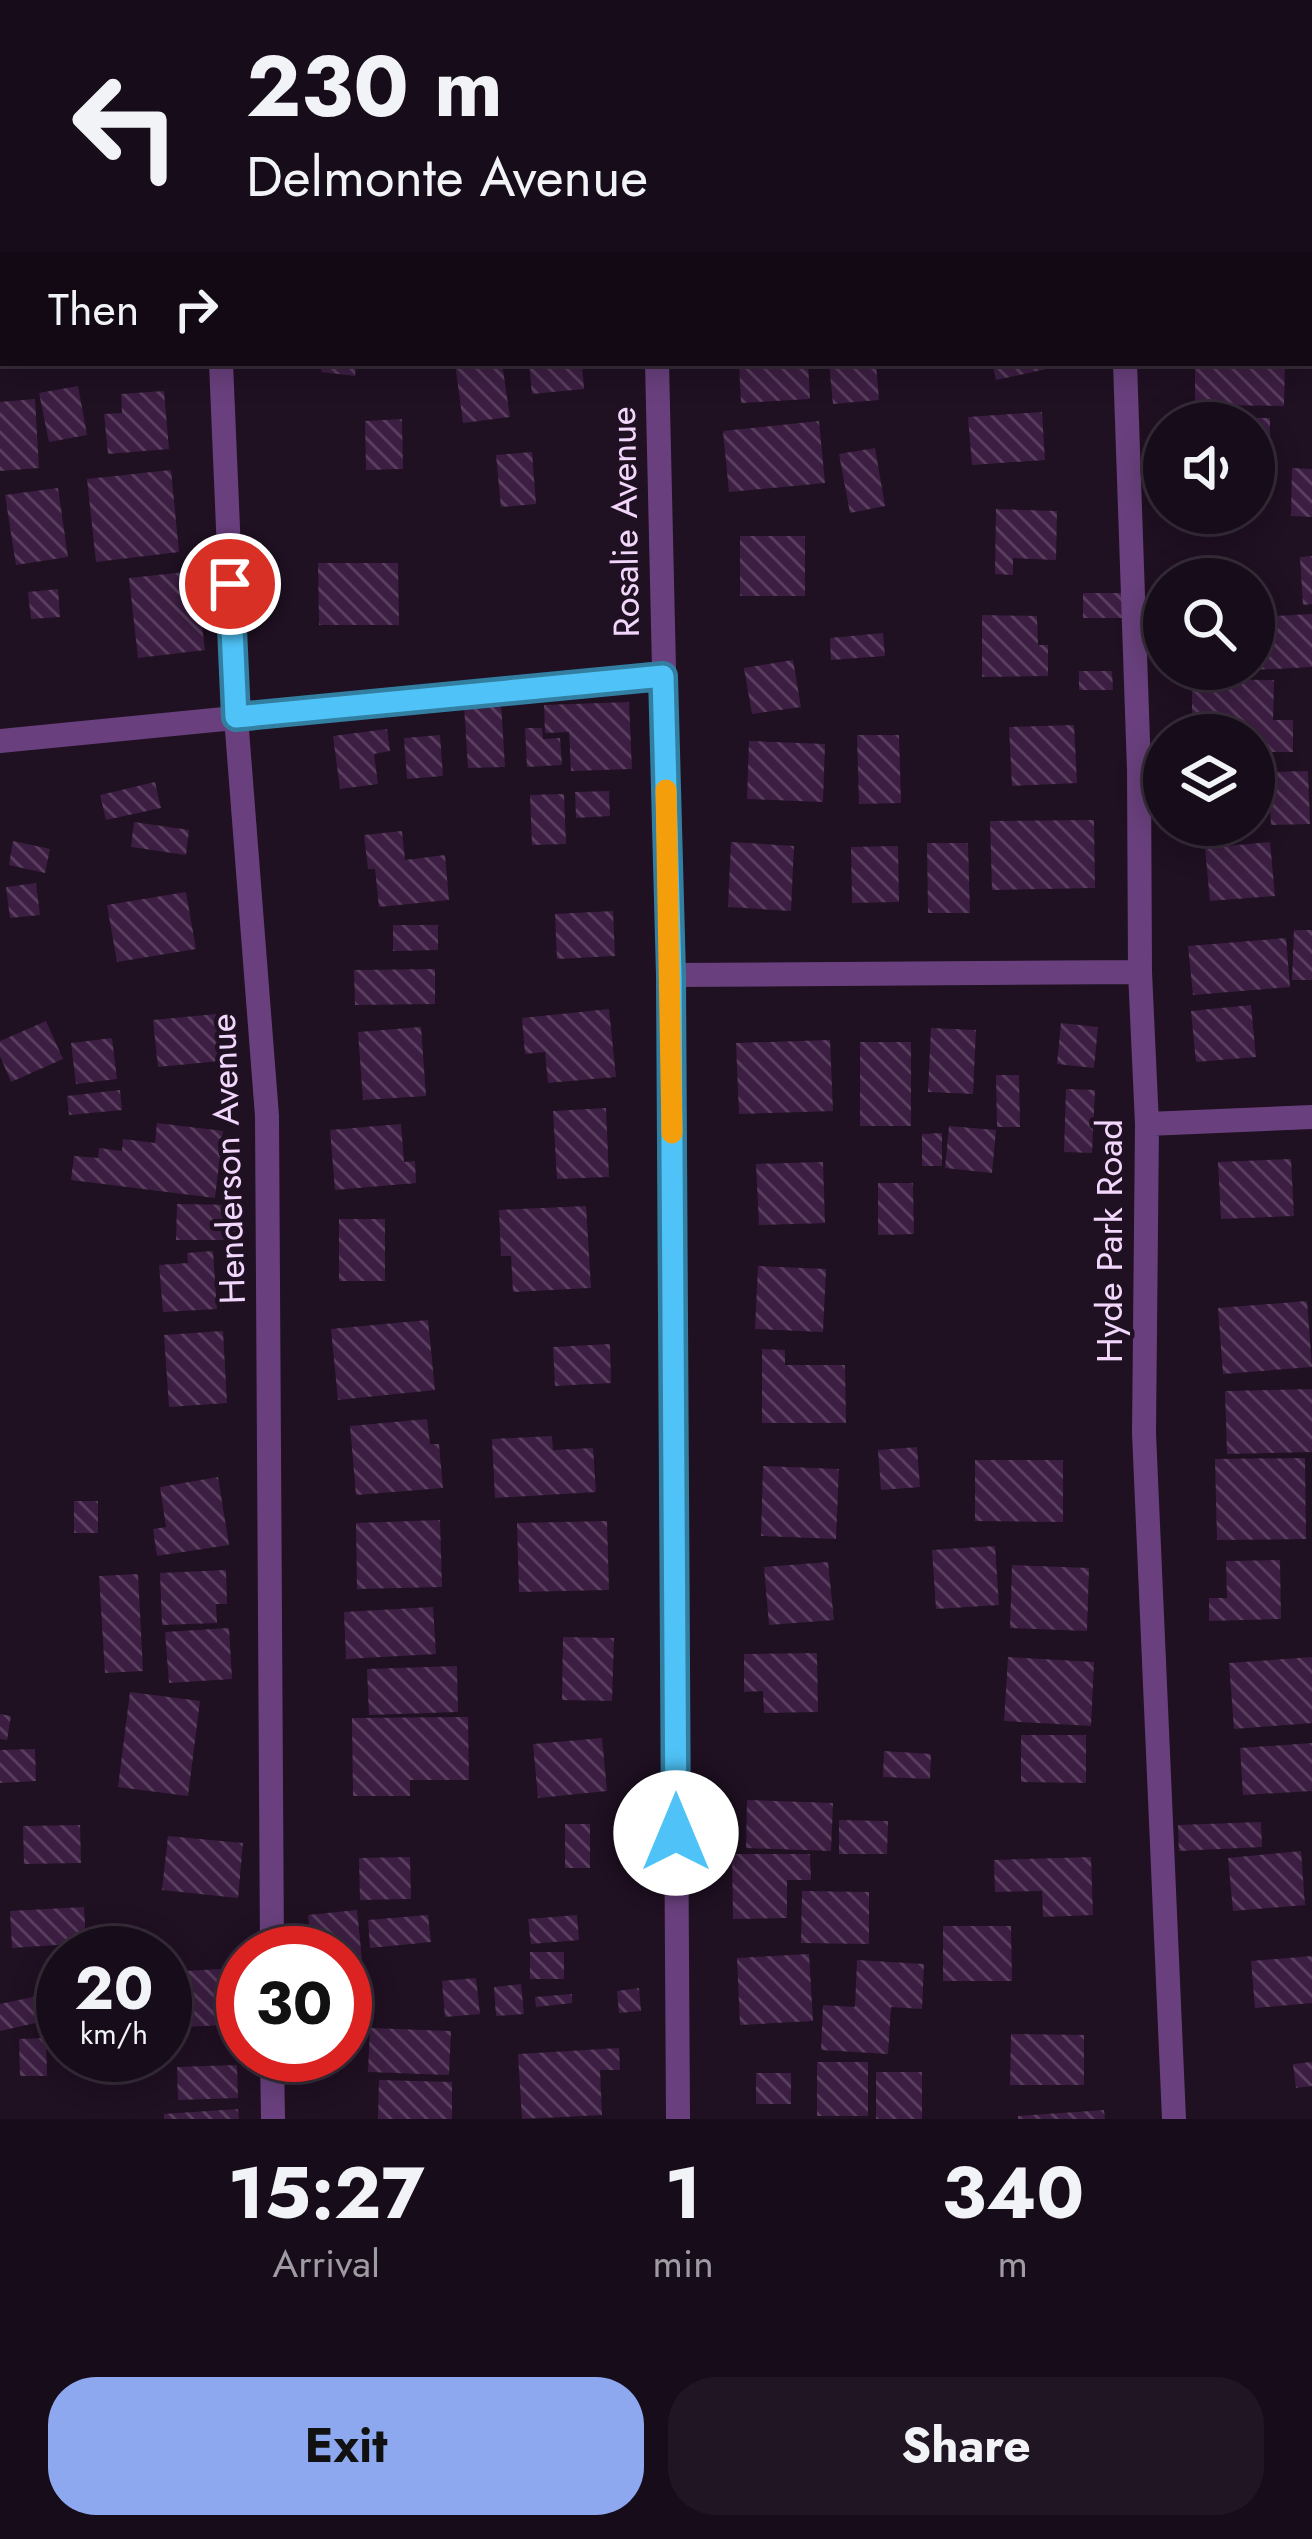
<!DOCTYPE html>
<style>
body{margin:0;font-family:Jost,sans-serif;background:#201523;color:#f1f3f6;height:100vh;display:flex;flex-direction:column;font-size:45px;white-space:nowrap}
*{box-sizing:border-box;margin:0}
p{font-size:39px;color:#9e9ba2}
.icon{flex:none;width:66px;height:66px;fill:none;stroke:currentColor;stroke-width:2;stroke-linecap:round;stroke-linejoin:round}
.map{position:relative;height:2119px;overflow:hidden}
.details{display:flex;flex-direction:column;background:#170c1a;flex:1}
.details>*{flex:none}
.guide{position:absolute;left:0px;top:0px;width:1314px;height:366px;box-shadow:0 6px 30px #0003,0 0 0 3px #362c39;background:#170c1a;color:#f1f3f6;overflow:hidden}
.controls{position:absolute;left:1143px;top:402px;display:grid;gap:24px}
.controls a{display:grid;place-items:center;width:132px;height:132px;border-radius:50%;background:#170c1a;box-shadow:0 6px 30px #0003,0 0 0 3px #362c39;font-size:60px}
.speed{position:absolute;left:36px;top:1926px;display:flex;gap:24px;font-size:60px;font-weight:700;text-align:center}
.speed>*{display:grid;place-content:center;width:156px;height:156px;border-radius:50%;background:#170c1a;box-shadow:0 6px 30px #0003,0 0 0 3px #362c39;line-height:1}
.speed small{font-size:30px;font-weight:400}
.speed .limit{border:18px solid #d22;background:#fff;color:#111}
.pin{position:absolute;display:grid;place-items:center;width:102px;height:102px;color:#fff;margin:-51px;border:6px solid #fff;border-radius:50%;box-shadow:0 3px 12px #0007}
.me{position:absolute;width:132px;margin:-66px;rotate:0deg;stroke-linejoin:round;filter:drop-shadow(0 0 9px #0008)}
.turn{display:flex;align-items:center;gap:42px;height:252px;padding:0 48px;font-size:54px}
.turn .icon{width:156px;height:156px;stroke-width:2.5}
.turn b{display:block;font-size:84px;line-height:102px}
.then{display:flex;align-items:center;height:114px;padding:0 48px;background:#0003;gap:24px;font-size:45px}
.eta{display:flex;justify-content:space-evenly;align-items:center;height:204px;text-align:center}
.eta b{font-size:72px;font-weight:700;line-height:84px}
.cta{display:flex;gap:24px;margin-top:auto;padding:24px 48px}
.cta a{flex:1;height:138px;border-radius:48px;background:#8ea8ef;color:#111;font-size:48px;font-weight:700;line-height:138px;text-align:center}
.cta a+a{background:#201523;color:#f1f3f6}
.map>svg:first-child{display:block}
.building{fill:url(#building-back-hatch)}
.lines{fill:none;stroke-linecap:round;stroke-linejoin:round}
.minor{stroke:#69407d;stroke-width:24}
.route-casing{stroke:#337fa1;stroke-width:30}
.route{stroke:#4fc3f7;stroke-width:21}
.slow{stroke:#f59e0b;stroke-width:21}
.labels{text-anchor:middle;stroke-width:9;stroke-linejoin:round;paint-order:stroke}
.street-label{font-size:36px;fill:#f2d6fb;stroke:#1f1022}
</style>
<div class="map">
<svg width="1312" height="2119" viewBox="0 0 1312 2119">
<defs>
<pattern id="building-back-hatch" width="6" height="6" patternUnits="userSpaceOnUse" patternTransform="scale(3)"><rect width="6" height="6" fill="#3c1e42"/><path d="M-1 5l2 2M0 0l6 6M5-1l2 2" fill="none" stroke="#593e5e"/></pattern>
</defs>
<rect width="100%" height="100%" fill="#1f1022"/>
<path class="building" d="M322 363H356L355 376 321 372Z
M455 363H502L510 417 463 423Z
M529 363H582L584 389 532 394Z
M739 363H808L810 399 741 403Z
M829 363H876L879 400 833 404Z
M992 363H1065V365L996 380Z
M1195 363H1285L1284 406 1195 405Z
M78 386 87 435 49 442 39 393Z
M164 391 169 449 108 454 104 414 122 413 121 394Z
M35 399 39 468 0 471V402Z
M1042 412 1045 460 972 465 968 417Z
M1197 417 1270 418V452H1254V423H1197Z
M402 419 403 469 366 470 365 421Z
M819 421 825 483 729 492 723 431Z
M875 448 885 506 850 513 839 454Z
M532 452 536 504 501 507 496 455Z
M1292 468 1312 469V517L1291 516Z
M171 470 179 552 96 562 87 479Z
M58 488 68 557 16 565 5 495Z
M996 509 1057 511 1056 560 1013 558V575L995 574Z
M740 536H805V596H740Z
M1312 556V604L1303 605 1300 557Z
M318 563H398L399 625H319Z
M195 571 205 650 138 658 129 578Z
M58 589 60 617 31 619 28 592Z
M1083 593H1122L1123 618H1083Z
M1312 614V667L1254 670V617Z
M982 615 1037 616 1038 645H1048V676L982 677Z
M883 633 885 656 831 660 830 638Z
M793 660 801 707 752 714 744 668Z
M1079 671H1112L1113 690H1079Z
M1192 679 1274 680 1273 720H1293V752H1254V735H1219V716L1192 715Z
M629 702 632 769 571 771 569 732 545 733 544 705Z
M501 703 505 767 468 768 464 705Z
M1074 725 1077 783 1012 786 1009 727Z
M525 728H542L543 739 560 738 562 765 527 767Z
M387 729 390 751 374 754 378 784 340 789 333 736Z
M440 735 443 776 407 779 404 738Z
M857 735H899L901 803 859 804Z
M749 741 825 744 823 802 747 799Z
M1308 771 1310 824 1271 825 1269 772Z
M155 782 161 808 106 820 100 795Z
M609 791 610 816 576 818 575 792Z
M564 794 566 844 532 845 530 795Z
M1094 820 1095 888 992 890 990 821Z
M134 822 189 830 186 855 131 847Z
M402 831 405 860 445 855 449 900 379 907 375 869H368L364 835Z
M13 841 50 849 45 873 9 865Z
M731 842 794 846 791 911 728 907Z
M1270 842 1275 896 1210 901 1205 848Z
M927 843H968L970 913H928Z
M898 846 899 902 852 903 851 847Z
M36 883 40 915 10 918 6 887Z
M186 892 196 949 117 962 107 905Z
M613 911 615 956 557 959 555 914Z
M393 925H438V950L393 951Z
M1294 930H1312V980H1292Z
M1286 938 1290 987 1193 995 1188 946Z
M435 969V1004L355 1005 354 970Z
M1251 1005 1256 1057 1196 1062 1191 1011Z
M609 1009 616 1077 548 1083 545 1052 525 1054 522 1018Z
M216 1014 220 1061 158 1067 153 1020Z
M46 1021 63 1059 11 1082 0 1056V1041Z
M1061 1023 1098 1027 1094 1068 1057 1064Z
M421 1027 426 1096 363 1100 358 1032Z
M931 1028 976 1030 973 1094 928 1092Z
M112 1038 117 1079 76 1084 71 1043Z
M830 1040 833 1111 739 1114 736 1043Z
M860 1042H911V1126H860Z
M996 1075H1019L1020 1127H997Z
M1066 1089 1095 1090 1092 1153 1064 1152Z
M120 1090 122 1110 69 1115 67 1096Z
M606 1108 609 1177 557 1179 553 1111Z
M157 1123 223 1131 215 1198 71 1180 74 1156 98 1158 99 1148 122 1151 123 1139 155 1143Z
M401 1124 404 1162 415 1161 416 1183 335 1190 330 1130Z
M949 1126 996 1130 992 1173 945 1168Z
M942 1133V1166H922V1134Z
M1291 1159 1294 1216 1221 1219 1218 1162Z
M823 1162 825 1223 759 1225 756 1164Z
M878 1183H913L914 1234 878 1235Z
M177 1204 238 1205V1240H176Z
M586 1206 591 1288 513 1292 511 1256H501L499 1210Z
M339 1219H385V1281H339Z
M213 1251 217 1309 163 1312 159 1265 188 1263 187 1253Z
M758 1266 826 1269 823 1332 755 1329Z
M1307 1301 1312 1367 1223 1374 1218 1308Z
M428 1320 435 1390 338 1400 331 1329Z
M223 1331 227 1403 169 1407 164 1335Z
M610 1344 611 1383 555 1386 553 1347Z
M762 1349 785 1350V1365H845L846 1423H762Z
M1312 1389V1452L1227 1454 1225 1391Z
M427 1419 430 1444H439L443 1488 356 1495 350 1426Z
M552 1436 553 1450 593 1448 596 1492 495 1498 492 1439Z
M917 1447 920 1487 881 1490 878 1450Z
M1305 1458 1306 1539 1217 1540 1215 1459Z
M975 1460H1063V1522L975 1521Z
M763 1466 839 1469 836 1539 761 1536Z
M218 1477 229 1545 157 1556 153 1529 166 1527 160 1487Z
M74 1501H98V1533H74Z
M440 1520 442 1587 357 1589 356 1523Z
M607 1521 609 1590 519 1592 517 1523Z
M995 1546 999 1605 936 1609 932 1550Z
M1280 1560 1281 1619 1209 1621V1598H1227L1226 1561Z
M828 1562 834 1620 769 1625 764 1567Z
M1012 1565 1089 1568 1087 1631 1010 1628Z
M226 1570 227 1604H216L217 1623 162 1625 160 1573Z
M138 1574 143 1671 105 1673 99 1576Z
M433 1607 436 1654 346 1659 344 1612Z
M229 1628 232 1679 169 1683 165 1632Z
M563 1637 614 1638 612 1701 562 1700Z
M817 1653 818 1712 764 1713 763 1691 744 1692V1654Z
M1008 1657 1094 1662 1091 1726 1004 1721Z
M1312 1657V1723L1234 1729 1229 1663Z
M457 1666 458 1712 369 1715 367 1669Z
M130 1692 200 1701 188 1796 118 1787Z
M0 1714 11 1716 7 1740 0 1739Z
M468 1717 469 1780H410V1796H353L352 1718Z
M1021 1735H1086V1783L1021 1782Z
M602 1738 607 1791 538 1798 533 1744Z
M1312 1743V1791L1243 1795 1240 1748Z
M35 1749 36 1781 0 1783V1750Z
M884 1751 931 1754 930 1779 883 1777Z
M747 1800 833 1803 831 1851 746 1848Z
M839 1820 888 1821 887 1854H839Z
M1261 1822 1262 1847 1179 1851 1178 1825Z
M565 1824H590V1868H565Z
M80 1825 81 1863 24 1864 23 1826Z
M168 1836 243 1843 238 1898 162 1890Z
M1301 1851 1305 1905 1233 1911 1228 1858Z
M732 1854H810L811 1880H787V1918L733 1919Z
M410 1857 411 1899 360 1900 359 1858Z
M1091 1857 1093 1915 1043 1917 1042 1891 995 1892 994 1860Z
M802 1891 869 1892V1944L801 1943Z
M84 1907 86 1943 12 1948 10 1911Z
M357 1910 362 1960 345 1961V1953H312L308 1915Z
M428 1915 431 1942 370 1948 368 1920Z
M577 1915 579 1940 531 1944 528 1919Z
M943 1926H1011L1012 1981H943Z
M530 1952H564V1979H530Z
M809 1954 813 2021 740 2025 737 1958Z
M1312 1956V2003L1255 2008 1251 1961Z
M857 1960 924 1964 922 2009 891 2007 888 2054 821 2050 823 2005 855 2007Z
M242 1968 243 2024 185 2027 183 1971Z
M476 1978 480 2014 445 2017 442 1981Z
M521 1984 524 2014 496 2016 494 1987Z
M639 1988 641 2011 619 2013 617 1991Z
M56 1992 62 2017 0 2031V2004Z
M572 1994V2003L536 2007 535 1997Z
M370 2028 451 2031 449 2075 368 2072Z
M1011 2034 1084 2035V2085H1010Z
M46 2038 47 2076H20L19 2039Z
M619 2048 620 2070H600L602 2115 522 2119 518 2054Z
M817 2062H868V2116H817Z
M1312 2062V2086L1296 2088 1293 2064Z
M237 2065 238 2098 178 2100 177 2067Z
M876 2072H922V2119H876Z
M756 2073H791V2104H756Z
M379 2080 452 2082V2119H378Z
M238 2109 239 2119H164V2114Z
M1104 2110 1105 2119H1018V2116Z"/>
<g class="lines">
<path class="minor" d="M206 0V3
M651 0V3
M1113 0V3
M221 363 236 717 267 1116 272 1953
M657 363 671 975 678 2119
M1125 363 1139 770 1140 972 1147 1124 1144 1433 1174 2119
M0 741 663 676
M671 975 1140 972
M1147 1124 1312 1117
M272 2055 273 2119"/>
</g>
<g class="lines">
<defs>
<path id="route" d="M230 584 236 717 663 676 671 975 676 1833"/>
</defs>
<use href="#route" class="route-casing"/>
<use href="#route" class="route"/>
<path class="slow" d="M666 790 672 1133"/>
</g>
<g class="labels">
<g class="street-label">
<text transform="translate(624 522) rotate(-91)" y="13">Rosalie Avenue</text>
<text transform="translate(227 1159) rotate(-92)" y="13">Henderson Avenue</text>
<text transform="translate(1109 1241) rotate(-90)" y="13">Hyde Park Road</text>
</g>
</g>
</svg>
<div class="controls">
<a><svg class="icon" aria-label="sound" viewBox="0 0 24 24"><path d="M4 9h4l5-4v14l-5-4H4zM17 9q2 3 0 6"/></svg></a>
<a><svg class="icon" aria-label="search" viewBox="0 0 24 24"><circle cx="10" cy="10" r="6"/><path d="M15 15l6 6"/></svg></a>
<a><svg class="icon" aria-label="layers" viewBox="0 0 24 24"><path d="M12 4l9 5-9 5-9-5zM3 14l9 5 9-5"/></svg></a>
</div>
<div class="speed"><div>20<small>km/h</small></div><div class="limit">30</div></div>
<div class="pin" style="left:230px;top:584px;background:#d93025"><svg class="icon" aria-label="arrive" viewBox="0 0 24 24"><path d="M6 21V4h12l-3 4 3 4H6"/></svg></div>
<svg class="me" style="left:676px;top:1833px" viewBox="-20 -20 40 40"><circle r="19" fill="#fff"/><path d="M0-13L10 11 0 6-10 11z" fill="#4fc3f7"/></svg>
<div class="guide">
<div class="turn"><svg class="icon" aria-label="left" viewBox="0 0 24 24"><path d="M17 20v-9H6M10 6l-5 5 5 5"/></svg><div><b>230 m</b>Delmonte Avenue</div></div>
<div class="then">Then<svg class="icon" aria-label="right" viewBox="0 0 24 24"><path d="M7 20v-9h11M14 6l5 5-5 5"/></svg></div>
</div>
</div>
<section class="details">
<div class="eta">
<div><b>15:27</b><p>Arrival</p></div>
<div><b>1</b><p>min</p></div>
<div><b>340</b><p>m</p></div>
</div>
<div class="cta"><a>Exit</a><a>Share</a></div>
</section>
